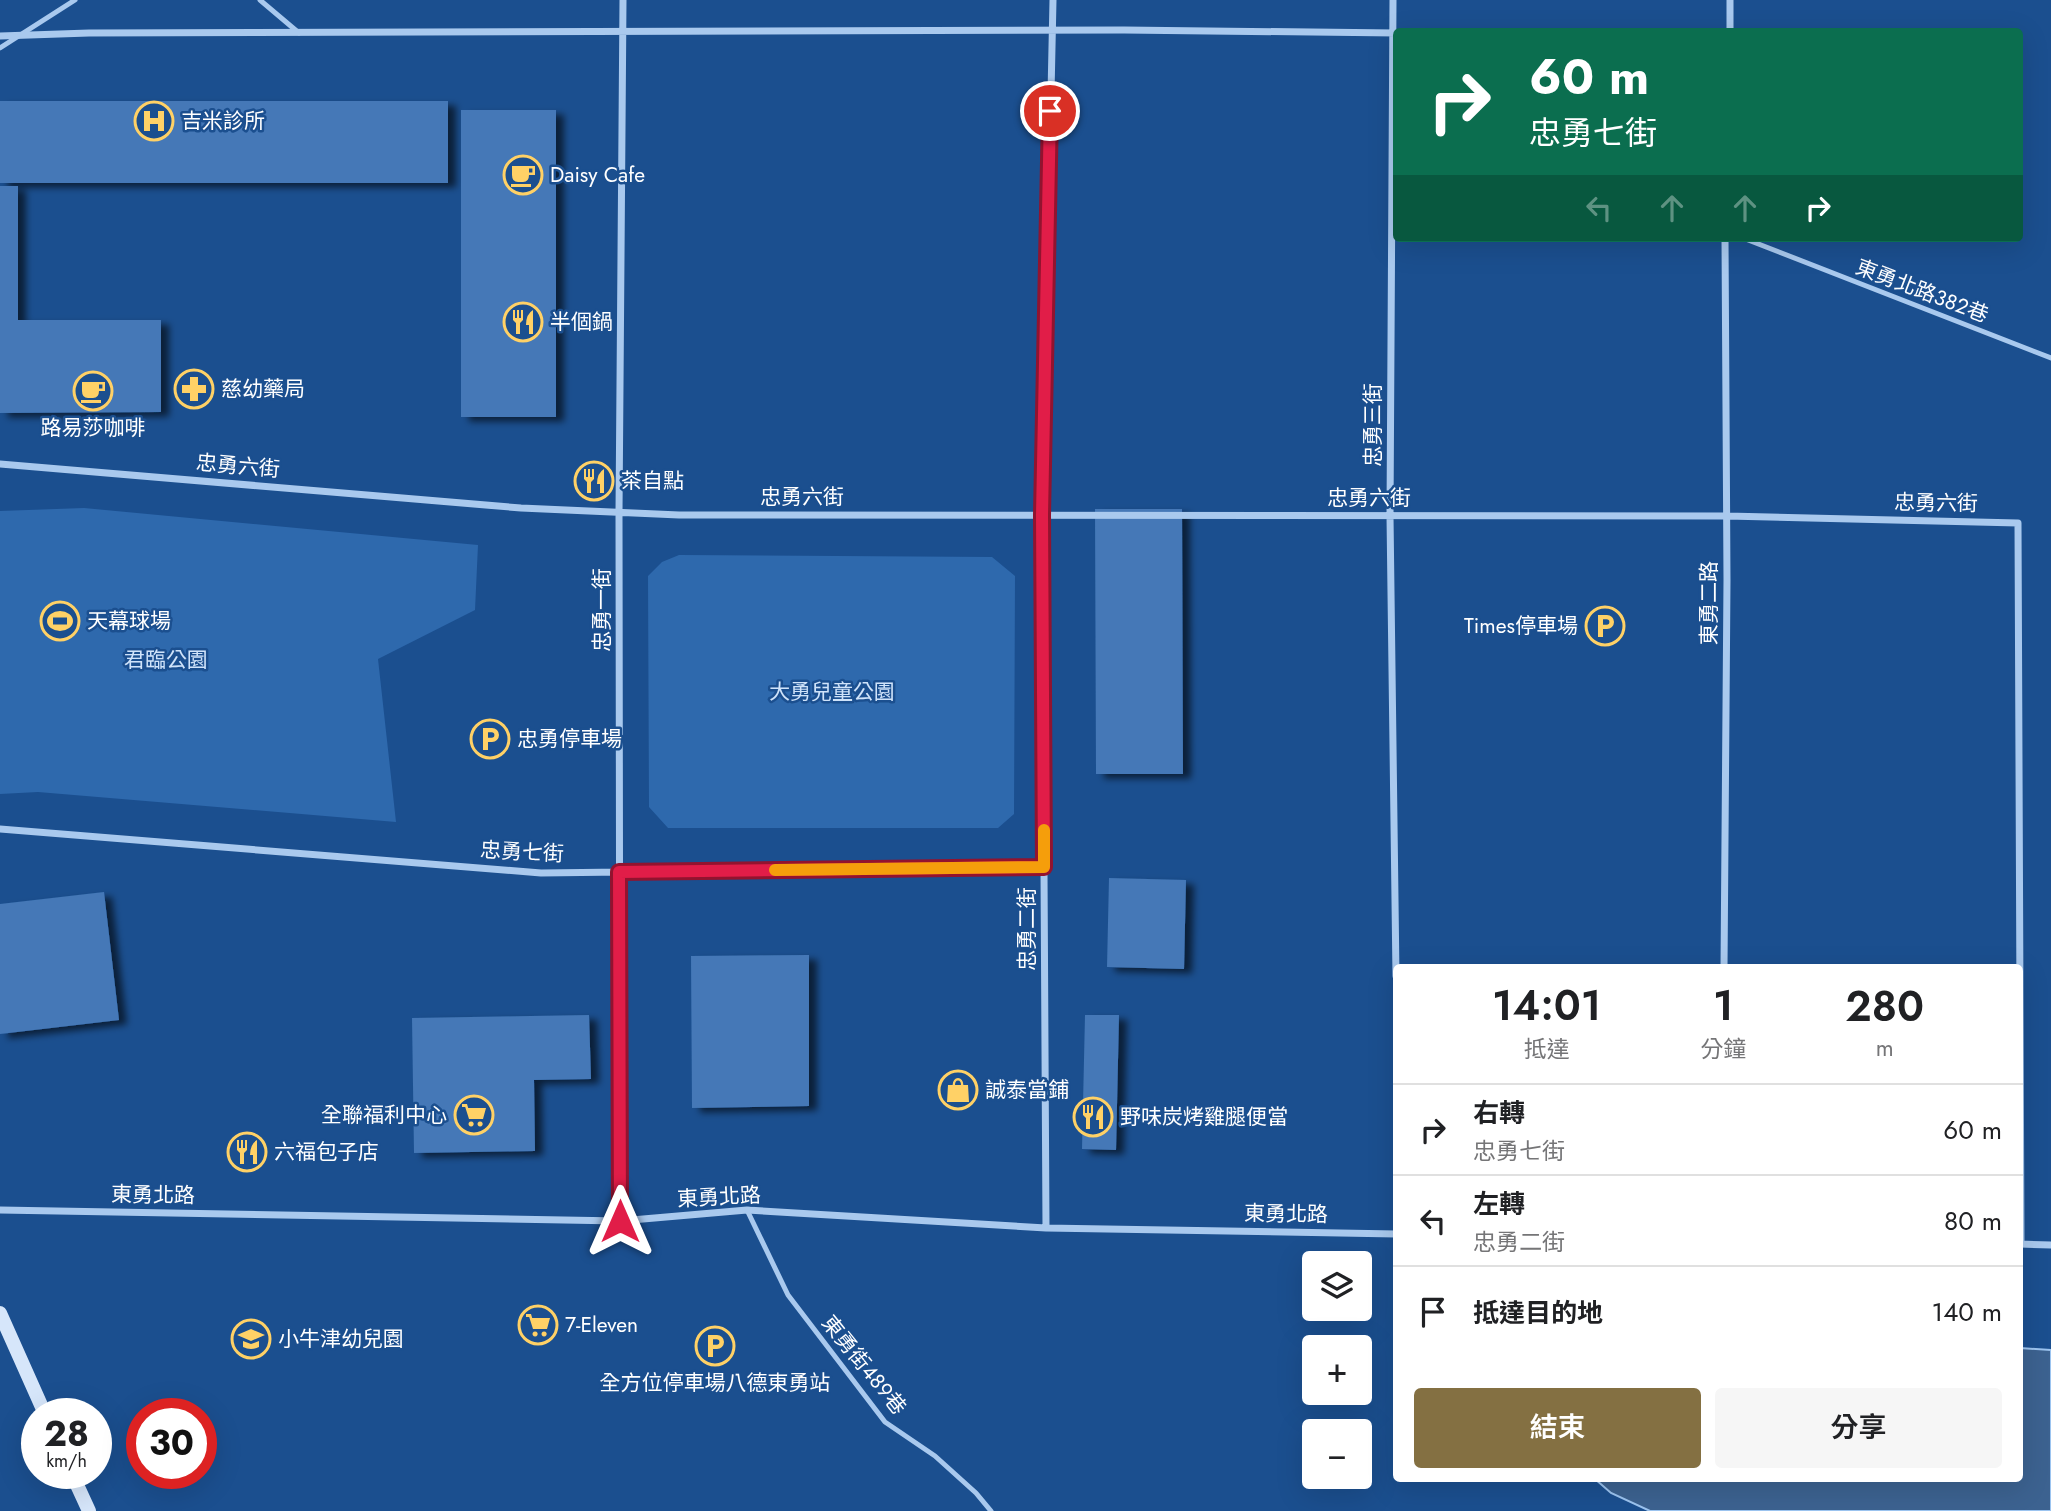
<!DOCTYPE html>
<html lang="zh-TW">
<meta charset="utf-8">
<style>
body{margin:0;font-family:Jost,"Noto Sans TC",sans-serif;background:#f6f6f6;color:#202124;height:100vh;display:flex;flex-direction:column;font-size:26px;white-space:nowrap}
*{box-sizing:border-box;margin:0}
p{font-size:23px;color:#757577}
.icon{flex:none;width:38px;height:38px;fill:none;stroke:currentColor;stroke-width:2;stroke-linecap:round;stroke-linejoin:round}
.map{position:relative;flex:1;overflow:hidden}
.sheet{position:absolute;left:1393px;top:964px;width:630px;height:518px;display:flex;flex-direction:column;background:#fff;border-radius:7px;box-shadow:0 7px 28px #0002}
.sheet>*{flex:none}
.guide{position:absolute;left:1393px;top:28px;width:630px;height:214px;border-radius:7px;box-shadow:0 7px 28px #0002;background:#0b6e4f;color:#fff;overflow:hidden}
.tools{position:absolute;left:1302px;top:1251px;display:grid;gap:14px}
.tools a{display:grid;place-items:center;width:70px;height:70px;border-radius:7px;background:#fff;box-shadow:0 7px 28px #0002;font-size:35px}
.speed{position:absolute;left:21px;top:1398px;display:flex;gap:14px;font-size:35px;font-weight:700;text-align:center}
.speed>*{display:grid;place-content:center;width:91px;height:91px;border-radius:50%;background:#fff;box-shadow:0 7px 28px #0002;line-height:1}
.speed small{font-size:18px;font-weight:400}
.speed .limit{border:10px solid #d22;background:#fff;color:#111}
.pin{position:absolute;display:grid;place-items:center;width:60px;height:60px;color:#fff;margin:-30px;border:4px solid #fff;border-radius:50%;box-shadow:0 2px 7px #0007}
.me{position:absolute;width:77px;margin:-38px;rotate:0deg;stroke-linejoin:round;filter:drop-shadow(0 0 5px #0008)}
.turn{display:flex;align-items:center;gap:24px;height:147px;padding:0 21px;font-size:32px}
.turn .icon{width:91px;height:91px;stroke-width:2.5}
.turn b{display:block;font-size:49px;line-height:60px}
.lanes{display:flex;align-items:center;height:66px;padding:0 21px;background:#0003;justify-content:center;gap:35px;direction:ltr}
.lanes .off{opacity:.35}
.eta{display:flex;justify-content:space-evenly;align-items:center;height:119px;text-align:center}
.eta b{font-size:42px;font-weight:600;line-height:49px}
.button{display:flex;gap:14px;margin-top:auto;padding:14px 21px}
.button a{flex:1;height:80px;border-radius:7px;background:#847042;color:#fff;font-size:28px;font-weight:600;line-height:80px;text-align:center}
.button a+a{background:#f6f6f6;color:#202124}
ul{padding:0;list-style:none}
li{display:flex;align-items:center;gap:21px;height:91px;padding:0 21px;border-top:2px solid #e0e0e0}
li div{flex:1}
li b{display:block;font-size:26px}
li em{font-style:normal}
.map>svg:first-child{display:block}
.green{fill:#2e69ad}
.water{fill:#3c6290;stroke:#9cc4f0;stroke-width:2}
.building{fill:#4478b7;filter:url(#shadow)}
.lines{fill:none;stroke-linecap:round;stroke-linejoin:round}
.lane{stroke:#a9c9ee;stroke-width:5}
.street{stroke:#a9c9ee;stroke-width:7}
.secondary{stroke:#d6e6fa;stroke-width:14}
.route-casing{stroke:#92132f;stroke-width:18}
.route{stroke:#e11d48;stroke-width:12}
.slow{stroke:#f59e0b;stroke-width:12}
.labels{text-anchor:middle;stroke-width:5;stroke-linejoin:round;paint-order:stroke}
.poi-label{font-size:21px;fill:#fff;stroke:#1b4f8f;text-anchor:start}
.street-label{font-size:21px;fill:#fff;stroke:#1b4f8f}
.park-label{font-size:21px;fill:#cfe3fa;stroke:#1b4f8f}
</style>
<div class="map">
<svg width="2051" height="1511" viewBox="0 0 2051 1511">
<defs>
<filter id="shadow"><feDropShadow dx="8" dy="4.5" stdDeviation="3.5" flood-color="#0009"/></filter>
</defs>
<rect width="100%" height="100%" fill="#1b4f8f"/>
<path class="green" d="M84 508 478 545 475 610 378 659 396 822 38 792 0 794V511Z
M679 555 992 557 1015 576 1014 814 998 828H668L649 807 648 576 662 562Z"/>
<path class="water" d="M2020 1348 2051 1350V1511H1650L1611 1493 1595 1479H2020Z"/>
<path class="building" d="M0 101H448V183H0Z
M461 110H556V417H461Z
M0 186H18V320H161V412L0 413Z
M1095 509H1182L1183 774H1096Z
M1109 878 1186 880 1184 969 1107 967Z
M104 892 119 1020 0 1034V904Z
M809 955V1106L692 1108 691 956Z
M589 1015 591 1079 534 1080 535 1151 414 1153 412 1018Z
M1085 1015H1119L1116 1150 1082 1149Z"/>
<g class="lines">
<path class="lane" d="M260 0 299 33
M0 48 75 0
M1743 238 2051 358
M747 1210 788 1295 885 1422 935 1456 976 1493 991 1511"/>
<path class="street" d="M1393 0 1390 516 1396 976
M1730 32V0
M0 36 89 33 1124 30 1396 33
M0 464 521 508 679 515 1727 516 2018 523 2021 1244
M0 829 541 873 1044 867
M1724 968 1727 580 1725 238
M0 1210 620 1221 747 1210 1046 1228 1396 1234
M620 1221 619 513 623 0
M1046 1228 1042 515 1053 0
M2020 1244 2051 1245"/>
<path class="secondary" d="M0 1313 45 1414
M72 1474 89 1511"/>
</g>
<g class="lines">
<defs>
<path id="route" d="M620 1221 619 872 1044 867 1042 515 1050 111"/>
</defs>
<use href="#route" class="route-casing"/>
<use href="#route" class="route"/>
<path class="slow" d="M775 870 1044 867V830"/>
</g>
<defs>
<symbol id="hospital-ring" viewBox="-11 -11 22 22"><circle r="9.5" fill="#1b4f8f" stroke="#ffd166" stroke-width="1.5"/><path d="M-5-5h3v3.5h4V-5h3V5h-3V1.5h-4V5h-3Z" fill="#ffd166"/></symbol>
<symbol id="cafe-ring" viewBox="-11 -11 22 22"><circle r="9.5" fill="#1b4f8f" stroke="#ffd166" stroke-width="1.5"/><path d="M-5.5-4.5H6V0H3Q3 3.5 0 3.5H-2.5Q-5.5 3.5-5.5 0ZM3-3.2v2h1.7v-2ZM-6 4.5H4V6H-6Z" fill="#ffd166"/></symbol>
<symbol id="restaurant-ring" viewBox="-11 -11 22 22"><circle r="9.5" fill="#1b4f8f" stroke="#ffd166" stroke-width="1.5"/><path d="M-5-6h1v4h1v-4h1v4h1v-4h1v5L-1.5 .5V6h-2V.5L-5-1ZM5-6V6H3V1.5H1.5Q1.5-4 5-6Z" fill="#ffd166"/></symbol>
<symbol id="pharmacy-ring" viewBox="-11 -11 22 22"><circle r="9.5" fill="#1b4f8f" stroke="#ffd166" stroke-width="1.5"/><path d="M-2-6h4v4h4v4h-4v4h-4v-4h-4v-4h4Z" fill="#ffd166"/></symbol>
<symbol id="stadium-ring" viewBox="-11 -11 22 22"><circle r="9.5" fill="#1b4f8f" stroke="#ffd166" stroke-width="1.5"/><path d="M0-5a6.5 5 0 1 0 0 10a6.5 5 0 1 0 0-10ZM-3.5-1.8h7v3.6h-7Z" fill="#ffd166"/></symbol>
<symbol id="parking-ring" viewBox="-11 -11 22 22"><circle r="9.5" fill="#1b4f8f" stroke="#ffd166" stroke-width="1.5"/><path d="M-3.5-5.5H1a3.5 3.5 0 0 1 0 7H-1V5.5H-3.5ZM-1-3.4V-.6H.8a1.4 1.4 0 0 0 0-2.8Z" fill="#ffd166"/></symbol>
<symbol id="shop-ring" viewBox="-11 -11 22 22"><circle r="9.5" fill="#1b4f8f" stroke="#ffd166" stroke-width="1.5"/><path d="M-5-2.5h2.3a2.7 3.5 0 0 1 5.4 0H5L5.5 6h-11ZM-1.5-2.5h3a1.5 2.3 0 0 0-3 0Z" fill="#ffd166"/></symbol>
<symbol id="supermarket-ring" viewBox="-11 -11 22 22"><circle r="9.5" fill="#1b4f8f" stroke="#ffd166" stroke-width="1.5"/><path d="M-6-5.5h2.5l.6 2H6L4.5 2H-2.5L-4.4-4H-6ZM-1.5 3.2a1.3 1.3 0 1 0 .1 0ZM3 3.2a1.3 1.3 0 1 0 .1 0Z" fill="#ffd166"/></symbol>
<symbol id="school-ring" viewBox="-11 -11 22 22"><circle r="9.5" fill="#1b4f8f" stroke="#ffd166" stroke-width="1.5"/><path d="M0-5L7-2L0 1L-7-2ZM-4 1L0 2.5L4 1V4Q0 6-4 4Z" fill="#ffd166"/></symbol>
</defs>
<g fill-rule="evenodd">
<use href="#hospital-ring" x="132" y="99" width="44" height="44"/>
<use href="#cafe-ring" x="501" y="153" width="44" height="44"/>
<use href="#restaurant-ring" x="501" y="300" width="44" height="44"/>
<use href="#pharmacy-ring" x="172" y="367" width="44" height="44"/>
<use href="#cafe-ring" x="71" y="369" width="44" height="44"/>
<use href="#restaurant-ring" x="572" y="459" width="44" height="44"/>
<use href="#stadium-ring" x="38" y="599" width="44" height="44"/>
<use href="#parking-ring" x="1583" y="604" width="44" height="44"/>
<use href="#parking-ring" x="468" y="717" width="44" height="44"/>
<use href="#shop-ring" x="936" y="1068" width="44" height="44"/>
<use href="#supermarket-ring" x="452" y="1093" width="44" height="44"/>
<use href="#restaurant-ring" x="1071" y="1095" width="44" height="44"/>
<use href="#restaurant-ring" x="225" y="1130" width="44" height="44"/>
<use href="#supermarket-ring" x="516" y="1303" width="44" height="44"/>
<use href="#school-ring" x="229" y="1317" width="44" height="44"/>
<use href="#parking-ring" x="693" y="1324" width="44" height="44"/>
</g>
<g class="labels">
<g class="poi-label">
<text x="181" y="128">吉米診所</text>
<text x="550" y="182">Daisy Cafe</text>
<text x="550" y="329">半個鍋</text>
<text x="221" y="396">慈幼藥局</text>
<text x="93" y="435" text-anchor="middle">路易莎咖啡</text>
<text x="621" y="488">茶自點</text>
<text x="87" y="628">天幕球場</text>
<text x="1578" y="633" text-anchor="end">Times停車場</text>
<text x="517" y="746">忠勇停車場</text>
<text x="985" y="1097">誠泰當鋪</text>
<text x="447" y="1122" text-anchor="end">全聯福利中心</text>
<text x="1120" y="1124">野味炭烤雞腿便當</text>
<text x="274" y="1159">六福包子店</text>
<text x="565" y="1332">7-Eleven</text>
<text x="278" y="1346">小牛津幼兒園</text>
<text x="715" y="1390" text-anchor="middle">全方位停車場八德東勇站</text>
</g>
<g class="street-label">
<text transform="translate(1922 291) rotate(21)" y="7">東勇北路382巷</text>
<text transform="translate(1373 425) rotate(-90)" y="7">忠勇三街</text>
<text transform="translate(238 466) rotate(5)" y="7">忠勇六街</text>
<text x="802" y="504">忠勇六街</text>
<text x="1369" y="505">忠勇六街</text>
<text transform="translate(1936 503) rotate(1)" y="7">忠勇六街</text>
<text transform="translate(1709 603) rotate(-90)" y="7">東勇二路</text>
<text transform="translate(602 610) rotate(-90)" y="7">忠勇一街</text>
<text transform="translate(522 852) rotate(3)" y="7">忠勇七街</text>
<text transform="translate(1027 929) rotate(-90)" y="7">忠勇二街</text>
<text transform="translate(153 1195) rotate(1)" y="7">東勇北路</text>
<text transform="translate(719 1197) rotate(-3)" y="7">東勇北路</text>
<text transform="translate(1286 1214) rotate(1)" y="7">東勇北路</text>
<text transform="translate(864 1365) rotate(51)" y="7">東勇街489巷</text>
</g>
<g class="park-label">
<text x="166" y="667">君臨公園</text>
<text x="832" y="699">大勇兒童公園</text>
</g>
</g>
</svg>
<div class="tools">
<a><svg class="icon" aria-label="layers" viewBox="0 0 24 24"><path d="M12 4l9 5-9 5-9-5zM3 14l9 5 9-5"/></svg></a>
<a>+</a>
<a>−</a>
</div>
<div class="speed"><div>28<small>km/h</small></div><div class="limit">30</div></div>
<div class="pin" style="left:1050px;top:111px;background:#d93025"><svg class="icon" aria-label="arrive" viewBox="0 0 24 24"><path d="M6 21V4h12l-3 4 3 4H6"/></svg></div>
<svg class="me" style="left:620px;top:1221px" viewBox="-20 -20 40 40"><path d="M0-17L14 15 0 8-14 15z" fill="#e11d48" stroke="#fff" stroke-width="4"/></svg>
<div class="guide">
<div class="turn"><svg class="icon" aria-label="right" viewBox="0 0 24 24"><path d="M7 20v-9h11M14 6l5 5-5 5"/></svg><div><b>60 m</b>忠勇七街</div></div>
<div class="lanes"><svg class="icon off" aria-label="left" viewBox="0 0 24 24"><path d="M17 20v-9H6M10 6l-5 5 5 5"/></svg><svg class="icon off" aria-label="ahead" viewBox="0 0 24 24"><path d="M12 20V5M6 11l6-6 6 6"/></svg><svg class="icon off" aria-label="ahead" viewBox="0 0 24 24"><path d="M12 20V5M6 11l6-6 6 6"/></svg><svg class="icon" aria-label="right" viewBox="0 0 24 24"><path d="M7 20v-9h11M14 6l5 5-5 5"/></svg></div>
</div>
<section class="sheet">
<div class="eta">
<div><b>14:01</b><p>抵達</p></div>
<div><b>1</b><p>分鐘</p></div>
<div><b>280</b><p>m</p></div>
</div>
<ul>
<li><svg class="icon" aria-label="right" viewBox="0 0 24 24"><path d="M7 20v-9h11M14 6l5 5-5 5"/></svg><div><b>右轉</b><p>忠勇七街</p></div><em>60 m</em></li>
<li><svg class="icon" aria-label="left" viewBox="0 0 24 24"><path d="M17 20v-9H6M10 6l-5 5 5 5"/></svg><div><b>左轉</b><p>忠勇二街</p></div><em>80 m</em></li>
<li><svg class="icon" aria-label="arrive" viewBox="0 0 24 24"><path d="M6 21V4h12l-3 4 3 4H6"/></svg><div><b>抵達目的地</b></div><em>140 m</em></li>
</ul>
<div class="button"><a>結束</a><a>分享</a></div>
</section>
</div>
